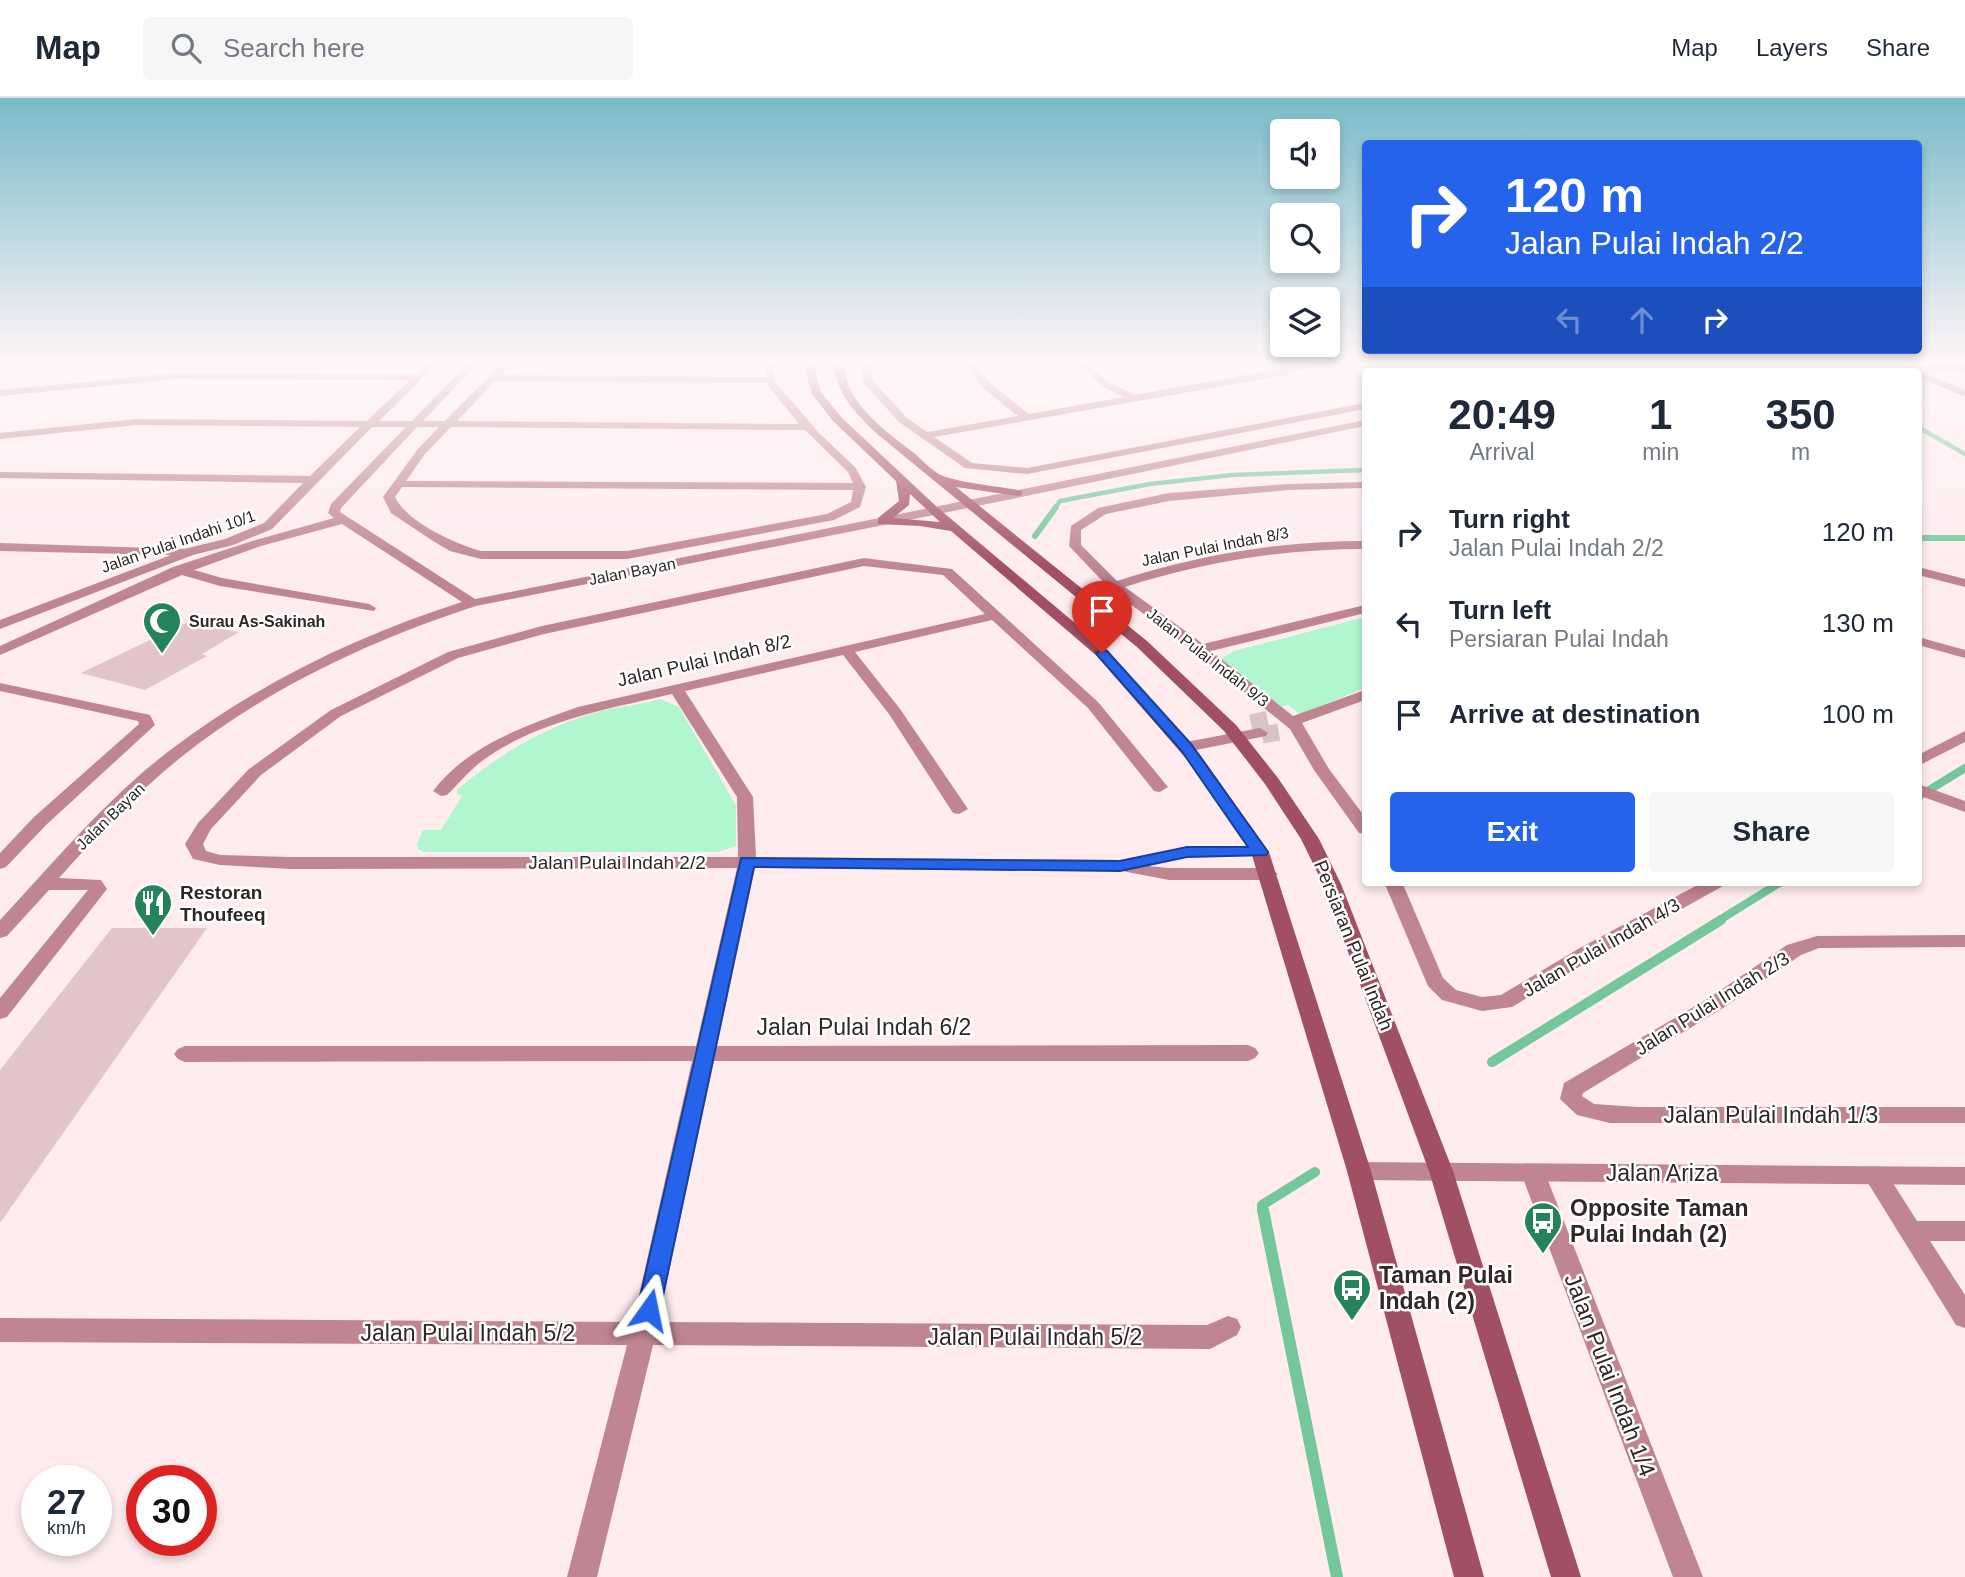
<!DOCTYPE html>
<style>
body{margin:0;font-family:Arial,sans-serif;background:#f6f6f7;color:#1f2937;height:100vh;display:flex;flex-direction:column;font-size:26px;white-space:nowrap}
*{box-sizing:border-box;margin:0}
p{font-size:23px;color:#747a83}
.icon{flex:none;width:38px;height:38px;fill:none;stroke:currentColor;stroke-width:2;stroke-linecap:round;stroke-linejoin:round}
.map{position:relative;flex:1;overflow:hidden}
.drawer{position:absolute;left:1362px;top:270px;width:560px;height:518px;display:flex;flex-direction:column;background:#fff;border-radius:7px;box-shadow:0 4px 10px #0003}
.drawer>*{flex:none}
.guide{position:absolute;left:1362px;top:42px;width:560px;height:214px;border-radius:7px;box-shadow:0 4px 10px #0003;background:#2563eb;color:#fff;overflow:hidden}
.controls{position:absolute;left:1270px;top:21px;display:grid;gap:14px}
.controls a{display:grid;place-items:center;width:70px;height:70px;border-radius:7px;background:#fff;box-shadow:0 4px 10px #0003;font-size:35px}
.speed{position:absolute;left:21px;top:1367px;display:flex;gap:14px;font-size:35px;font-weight:700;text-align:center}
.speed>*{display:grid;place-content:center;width:91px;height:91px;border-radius:50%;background:#fff;box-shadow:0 4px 10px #0003;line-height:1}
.speed small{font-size:18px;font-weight:400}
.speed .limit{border:10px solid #d22;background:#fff;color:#111}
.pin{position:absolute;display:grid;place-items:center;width:60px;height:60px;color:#fff;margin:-72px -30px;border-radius:50% 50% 50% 0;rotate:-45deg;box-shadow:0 0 7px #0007}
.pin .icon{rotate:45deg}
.me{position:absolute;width:77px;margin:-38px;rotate:12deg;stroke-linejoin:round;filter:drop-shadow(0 0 5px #0008)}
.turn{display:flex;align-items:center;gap:24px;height:147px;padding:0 28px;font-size:32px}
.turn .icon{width:91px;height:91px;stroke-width:2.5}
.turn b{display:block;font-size:49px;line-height:60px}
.lanes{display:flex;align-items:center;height:66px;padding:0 28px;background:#0003;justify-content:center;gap:35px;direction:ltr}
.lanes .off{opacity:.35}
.eta{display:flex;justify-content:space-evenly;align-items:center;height:119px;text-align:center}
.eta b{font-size:42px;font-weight:700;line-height:49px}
.button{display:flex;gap:14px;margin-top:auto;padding:14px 28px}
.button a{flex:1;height:80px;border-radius:7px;background:#2563eb;color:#fff;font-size:28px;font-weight:700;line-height:80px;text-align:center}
.button a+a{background:#f6f6f7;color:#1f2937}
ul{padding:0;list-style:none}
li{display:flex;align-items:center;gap:21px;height:91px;padding:0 28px}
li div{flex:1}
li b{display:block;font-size:26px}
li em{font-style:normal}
header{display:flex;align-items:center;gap:42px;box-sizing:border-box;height:98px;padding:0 35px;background:#fff;border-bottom:2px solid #e0e1e3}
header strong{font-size:33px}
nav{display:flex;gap:38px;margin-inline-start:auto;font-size:24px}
.search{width:490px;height:63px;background:#f6f6f7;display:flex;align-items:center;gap:18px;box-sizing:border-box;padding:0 24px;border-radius:7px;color:#747a83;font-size:26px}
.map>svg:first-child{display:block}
.green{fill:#b0f6cf}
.water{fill:#74c69b}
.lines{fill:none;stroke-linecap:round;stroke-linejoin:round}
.stream-far4{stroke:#74c69b;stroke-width:4.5}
.stream-far3{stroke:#74c69b;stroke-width:6}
.stream-far2{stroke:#74c69b;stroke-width:8}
.stream-far1{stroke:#74c69b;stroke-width:10}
.stream{stroke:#74c69b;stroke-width:12}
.building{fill:#e2c5ca}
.minor-tunnel{stroke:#d6c4c7;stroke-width:17;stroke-dasharray:17 9;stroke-linecap:butt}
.minor{fill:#bf8591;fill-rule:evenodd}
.tertiary{fill:#bf8591;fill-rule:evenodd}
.secondary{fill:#a14f63;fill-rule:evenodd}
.route{fill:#2563eb;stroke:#184099;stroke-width:2}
.labels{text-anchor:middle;stroke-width:5;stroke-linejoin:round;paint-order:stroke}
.far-street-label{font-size:16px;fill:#312628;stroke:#fff}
.far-poi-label{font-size:16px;font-weight:bold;fill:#312628;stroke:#fff;text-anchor:start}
.street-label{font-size:19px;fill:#312628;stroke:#fff}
.poi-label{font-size:19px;font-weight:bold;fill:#312628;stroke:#fff;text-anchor:start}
.near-street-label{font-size:23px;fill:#312628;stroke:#fff}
.near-poi-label{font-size:23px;font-weight:bold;fill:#312628;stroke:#fff;text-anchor:start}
</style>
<header>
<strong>Map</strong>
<div class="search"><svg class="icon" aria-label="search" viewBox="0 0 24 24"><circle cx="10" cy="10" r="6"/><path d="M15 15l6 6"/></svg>Search here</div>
<nav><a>Map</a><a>Layers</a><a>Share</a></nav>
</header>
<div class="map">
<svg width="1965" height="1479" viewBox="0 0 1965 1479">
<rect width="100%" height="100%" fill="#ffecef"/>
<path class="green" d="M1365 519V590L1300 616 1288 607 1280 609 1221 561 1234 553Z
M660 601 679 609 736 707V748L717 754H424L418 751 417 746 423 732H441L462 698 457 696V692C499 656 548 627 602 613 621 608 641 607 660 601Z"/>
<path class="water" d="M1614 265H1735L1752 273H1628Z"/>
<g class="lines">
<path class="stream-far4" d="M1794 265 1810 273
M1918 329 1965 356
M1055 410 1060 403 1150 386 1232 377 1365 372"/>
<path class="stream-far3" d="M1035 438 1056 409
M1918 440H1965"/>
<path class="stream-far2" d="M1918 699 1965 670
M1718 823 1781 784"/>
<path class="stream-far1" d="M1492 964 1721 822
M1263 1114 1262 1107 1315 1074"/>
<path class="stream" d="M1263 1112 1337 1479"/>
</g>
<path class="building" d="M194 521 224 525 218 530 239 534 202 556 207 558 145 592 81 575Z
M112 830H207L0 1125V972Z"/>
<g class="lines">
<path class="minor-tunnel" d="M1251 625 1273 620
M1262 637 1285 633"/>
<path class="minor" d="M428 265H438L379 323H412L468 265H478L423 323H445L502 265H512L501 277 765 279 766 265H776L774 282 818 334 855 369 866 389 860 409 834 422 627 461H481L450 453 433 443 391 415 383 399 417 352 439 329H417L341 410 340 414 475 501 934 409 940 413 934 417 476 508C371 542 266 591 180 660 135 696 97 738 59 780L101 782 107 791 7 919 0 921V900L88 792H49L7 838 0 840V822C54 764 106 701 169 653 257 586 358 537 462 504L342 426 261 448 194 472 222 480 369 506 376 510 374 513 220 488 182 477 0 557V548L173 469 252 443 334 420 328 415 331 406 406 329H372L272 431 233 447 193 457 0 531V522L171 457 0 453V445L184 451 225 441 264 425 303 385 0 380V374L310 378 360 329 137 327 0 341V335L137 321 367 323 410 282 176 281 0 298V292L176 275 416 276ZM495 283 766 285 799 326 457 323ZM451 329 805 332 848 374 853 385 406 383 425 356ZM402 389 853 392 851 404 827 416 627 453H481C455 446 407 424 395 399Z
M860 265H870L873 283 907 320 927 334 1018 318 984 291 965 265H975L991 286 1029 316 1124 299 1104 289 1077 265H1087L1110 285 1135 297 1310 265H1326L1280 278 934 339 972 365 1027 370 1365 305V311L1027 376 965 370 899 324 863 284Z
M1458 265H1468L1460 273H1449Z
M1910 268H1965V274L1907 273V269Z
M1365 384V390L1288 392 1169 403 1106 416 1081 432V447L1117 483C1198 457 1280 443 1365 443V451C1283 451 1203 464 1125 489L1203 546 1365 507V515L1211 553 1293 618 1365 592V602L1302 625 1329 671 1365 719V736L1359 735 1314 672 1290 631 1195 554 1110 491 1069 448 1071 428 1098 410 1169 395 1288 386Z
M864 460 952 471 1098 604 1168 689 1160 694 1154 693 1088 610 992 522 855 554 900 611 968 711 959 716 953 715 889 616 843 557 685 593 753 699 756 759 1120 762 1187 749H1260L1269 754 1266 758 1187 759 1148 768 1169 770H1269L1278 776 1269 782H1169L1122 773 755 770 717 948 1248 947 1255 950 1259 955 1255 960 1248 963H714L658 1224 1207 1227 1228 1218 1237 1221 1241 1229 1237 1237 1210 1251 653 1247 597 1479H567L627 1247 0 1244V1220L633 1224 692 963 185 964 178 961 174 956 178 951 185 948H696L737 770 291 771 220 767 193 761 185 746 198 725 249 671 331 612 448 554 542 528ZM864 468 943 477 985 516 578 609C525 628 468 647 433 693L441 698 447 697C458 686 470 672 482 663 536 623 608 611 672 596L737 699 738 759H291L220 757 206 753 203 746 211 731 261 677 341 618 458 560 544 536Z
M1918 469 1965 481V489L1918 477Z
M1918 539 1965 552V560L1918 547Z
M0 585 150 617 155 627 46 727 6 769 0 771V755L34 719 139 626 138 623 0 593Z
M1260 630 1268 635 1266 638 1186 654 1178 649 1186 644Z
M1965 633V644L1918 668V657Z
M1918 686 1965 703V714L1918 697Z
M1384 784H1402L1443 880 1456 892 1482 899 1501 897 1578 851 1703 784H1726L1723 788 1592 861 1512 909 1482 913 1442 902 1428 888Z
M1965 837V849L1819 850 1801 857 1723 910 1583 995 1582 998 1594 1006 1637 1009H1965V1025H1610L1577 1017 1560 1001 1564 985 1709 900 1787 847 1817 838Z
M1533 1066 1541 1068 1545 1075 1703 1479H1673L1521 1075 1525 1068Z
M1876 1069 1884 1071 1917 1123H1965V1143H1930L1965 1197V1230L1956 1227 1868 1085 1864 1078 1868 1071Z"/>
<path class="tertiary" d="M1503 265H1513L1507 273H1497Z
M1891 265H1903L1965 292V299L1918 279V273H1907Z
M1365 322V328L934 417 928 413 934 409Z
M1359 1064 1965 1069V1087L1359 1082 1351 1080 1347 1073 1351 1066Z"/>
<path class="secondary" d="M803 265H813L821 294 841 319 938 410 1107 552 1201 658 1269 754 1371 1073 1484 1479H1454L1347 1073 1251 754 1189 664 1097 558 951 433 920 428 878 426V420L899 403 896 383 833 323 812 296ZM910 396 940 424 893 420 909 407Z
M834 265H844C845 306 885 332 914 355 922 362 933 374 943 378 969 387 996 387 1022 393V397L1018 398 956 389 1147 543 1236 627 1278 680 1319 741 1341 786 1453 1073 1581 1479H1551L1429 1073 1323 786 1301 741 1265 686 1224 633 1137 549 876 335C856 315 835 295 834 265Z"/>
</g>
<linearGradient id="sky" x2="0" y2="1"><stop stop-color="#79bbc9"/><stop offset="0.56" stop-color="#fff6f8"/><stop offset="1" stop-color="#fff6f8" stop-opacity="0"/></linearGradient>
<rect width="1965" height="472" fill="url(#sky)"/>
<path class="route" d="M1102 552 1107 553 1191 646 1268 754 1266 757 1187 759 1120 773 754 769 660 1212 657 1219 649 1222 640 1219 637 1212 741 760 1120 763 1187 749H1248L1181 652 1098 558 1096 555Z"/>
<defs>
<symbol id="mosque-pin" viewBox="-11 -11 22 30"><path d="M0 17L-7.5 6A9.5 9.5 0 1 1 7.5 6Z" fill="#25835a" stroke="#fff"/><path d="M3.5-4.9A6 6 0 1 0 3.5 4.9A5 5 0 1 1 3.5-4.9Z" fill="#fff"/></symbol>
<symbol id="restaurant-pin" viewBox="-11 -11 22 30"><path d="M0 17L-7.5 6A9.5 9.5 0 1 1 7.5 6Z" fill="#25835a" stroke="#fff"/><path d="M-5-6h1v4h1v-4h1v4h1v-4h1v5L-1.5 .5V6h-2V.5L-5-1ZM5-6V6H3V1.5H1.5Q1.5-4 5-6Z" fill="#fff"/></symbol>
<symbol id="bus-pin" viewBox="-11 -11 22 30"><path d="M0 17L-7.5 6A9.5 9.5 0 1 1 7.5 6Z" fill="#25835a" stroke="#fff"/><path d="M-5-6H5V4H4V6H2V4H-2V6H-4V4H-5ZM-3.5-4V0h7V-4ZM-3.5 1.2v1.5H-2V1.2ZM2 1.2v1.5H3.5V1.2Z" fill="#fff"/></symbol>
</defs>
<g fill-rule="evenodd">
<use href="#mosque-pin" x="140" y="501" width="44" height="60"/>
<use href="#restaurant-pin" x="131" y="783" width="44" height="60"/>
<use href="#bus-pin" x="1521" y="1101" width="44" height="60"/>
<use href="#bus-pin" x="1330" y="1168" width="44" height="60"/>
</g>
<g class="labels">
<g class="far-street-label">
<text transform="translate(178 443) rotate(-19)" y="6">Jalan Pulai Indahi 10/1</text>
<text transform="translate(1215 448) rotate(-11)" y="6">Jalan Pulai Indah 8/3</text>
<text transform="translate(632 473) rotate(-11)" y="6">Jalan Bayan</text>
<text transform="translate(1208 559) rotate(38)" y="6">Jalan Pulai Indah 9/3</text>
<text transform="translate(110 718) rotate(-44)" y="6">Jalan Bayan</text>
</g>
<g class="far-poi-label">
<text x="189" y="529">Surau As-Sakinah</text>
</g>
<g class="street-label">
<text transform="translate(704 562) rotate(-13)" y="7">Jalan Pulai Indah 8/2</text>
<text x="617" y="771">Jalan Pulai Indah 2/2</text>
<text transform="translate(1354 847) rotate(68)" y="7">Persiaran Pulai Indah</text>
<text transform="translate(1601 849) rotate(-30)" y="7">Jalan Pulai Indah 4/3</text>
<text transform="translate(1712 905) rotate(-32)" y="7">Jalan Pulai Indah 2/3</text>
</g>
<g class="poi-label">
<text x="180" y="801">Restoran<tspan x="180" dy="22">Thoufeeq</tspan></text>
</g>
<g class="near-street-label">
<text x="864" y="937">Jalan Pulai Indah 6/2</text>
<text x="1771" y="1025">Jalan Pulai Indah 1/3</text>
<text x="1662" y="1083">Jalan Ariza</text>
<text x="468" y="1243">Jalan Pulai Indah 5/2</text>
<text x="1035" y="1247">Jalan Pulai Indah 5/2</text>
<text transform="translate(1610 1277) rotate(69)" y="8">Jalan Pulai Indah 1/4</text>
</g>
<g class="near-poi-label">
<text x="1570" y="1118">Opposite Taman<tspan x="1570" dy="26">Pulai Indah (2)</tspan></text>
<text x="1379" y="1185">Taman Pulai<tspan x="1379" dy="26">Indah (2)</tspan></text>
</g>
</g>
</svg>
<div class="controls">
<a><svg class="icon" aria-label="sound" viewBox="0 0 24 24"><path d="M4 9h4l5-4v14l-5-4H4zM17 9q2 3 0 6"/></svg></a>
<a><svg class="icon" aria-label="search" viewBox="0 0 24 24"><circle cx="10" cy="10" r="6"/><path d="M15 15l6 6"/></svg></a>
<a><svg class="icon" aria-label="layers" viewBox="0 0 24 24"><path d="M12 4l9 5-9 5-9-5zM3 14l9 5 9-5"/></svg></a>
</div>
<div class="speed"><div>27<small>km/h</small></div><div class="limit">30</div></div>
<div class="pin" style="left:1102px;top:555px;background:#d93025"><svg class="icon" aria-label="arrive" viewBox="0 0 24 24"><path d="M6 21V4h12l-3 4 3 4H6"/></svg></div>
<svg class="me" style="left:649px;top:1212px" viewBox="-20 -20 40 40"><path d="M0-17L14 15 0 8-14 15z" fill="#2563eb" stroke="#fff" stroke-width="4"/></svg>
<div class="guide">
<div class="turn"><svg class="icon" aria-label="right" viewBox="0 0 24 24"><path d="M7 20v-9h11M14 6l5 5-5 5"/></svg><div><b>120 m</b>Jalan Pulai Indah 2/2</div></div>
<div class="lanes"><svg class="icon off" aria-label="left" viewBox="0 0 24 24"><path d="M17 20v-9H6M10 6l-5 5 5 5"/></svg><svg class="icon off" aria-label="ahead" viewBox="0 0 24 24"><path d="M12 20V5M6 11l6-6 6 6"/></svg><svg class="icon" aria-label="right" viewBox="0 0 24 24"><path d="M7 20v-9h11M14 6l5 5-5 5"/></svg></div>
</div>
<section class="drawer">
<div class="eta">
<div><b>20:49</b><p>Arrival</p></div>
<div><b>1</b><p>min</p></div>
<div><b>350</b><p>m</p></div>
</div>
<ul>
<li><svg class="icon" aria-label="right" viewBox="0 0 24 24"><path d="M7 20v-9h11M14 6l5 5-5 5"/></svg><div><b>Turn right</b><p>Jalan Pulai Indah 2/2</p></div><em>120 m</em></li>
<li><svg class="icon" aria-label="left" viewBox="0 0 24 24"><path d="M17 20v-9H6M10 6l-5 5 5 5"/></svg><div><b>Turn left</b><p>Persiaran Pulai Indah</p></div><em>130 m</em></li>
<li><svg class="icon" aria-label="arrive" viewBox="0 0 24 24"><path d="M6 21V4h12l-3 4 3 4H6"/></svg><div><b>Arrive at destination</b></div><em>100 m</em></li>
</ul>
<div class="button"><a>Exit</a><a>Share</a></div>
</section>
</div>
